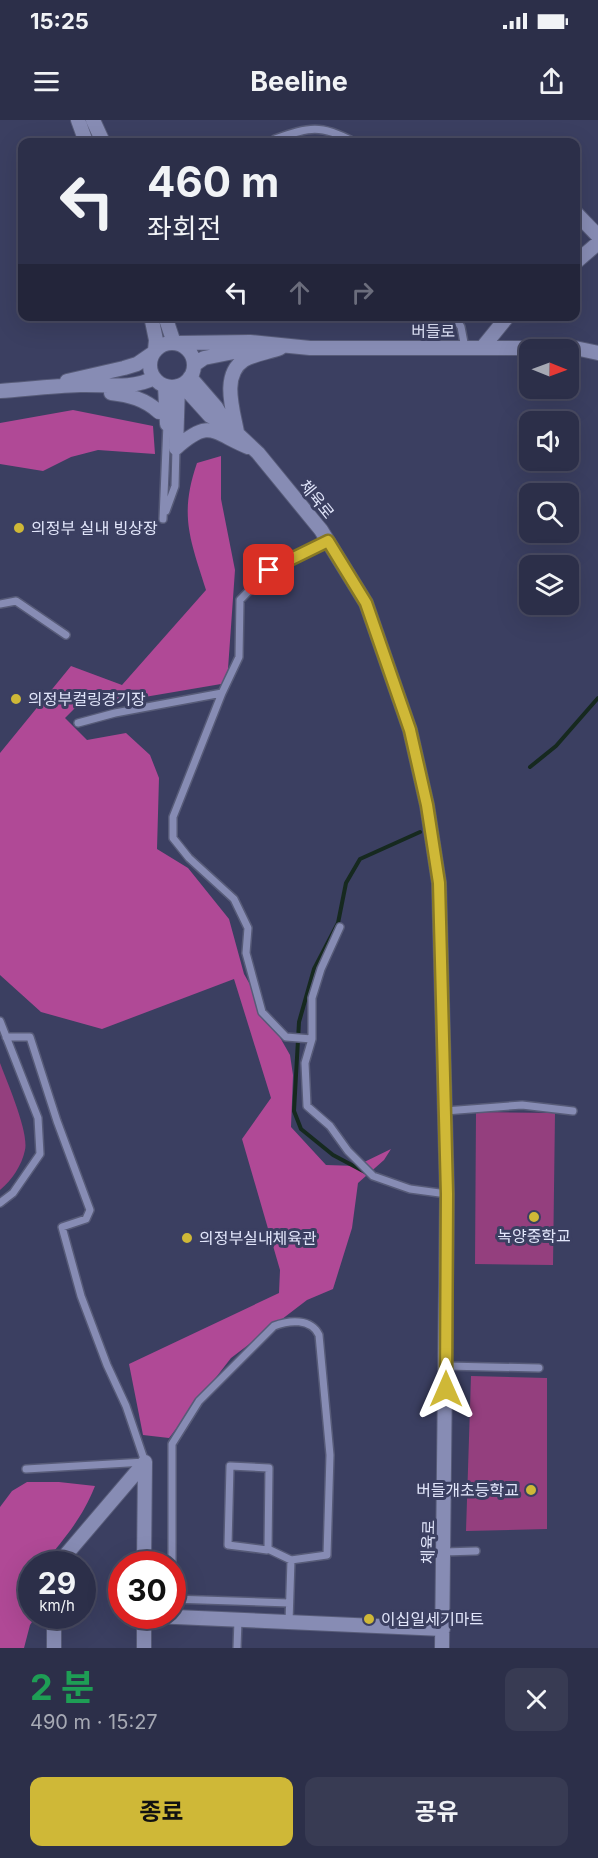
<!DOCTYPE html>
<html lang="ko">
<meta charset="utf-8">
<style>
body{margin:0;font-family:Inter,"Noto Sans KR",sans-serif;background:#383b53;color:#f1f3f6;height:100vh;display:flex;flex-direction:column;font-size:22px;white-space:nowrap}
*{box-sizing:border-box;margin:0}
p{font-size:20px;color:#a6a9b4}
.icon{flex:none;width:33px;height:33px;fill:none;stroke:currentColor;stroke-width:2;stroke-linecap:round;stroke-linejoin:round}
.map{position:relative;height:1528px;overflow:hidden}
.details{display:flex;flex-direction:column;background:#2c2f49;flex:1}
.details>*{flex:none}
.guide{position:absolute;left:18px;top:18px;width:562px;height:183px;border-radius:12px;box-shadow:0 6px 24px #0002,0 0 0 2px #484a61;background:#2c2f49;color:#f1f3f6;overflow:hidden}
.needle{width:39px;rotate:91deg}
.controls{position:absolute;left:519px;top:219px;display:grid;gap:12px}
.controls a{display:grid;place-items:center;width:60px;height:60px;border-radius:12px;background:#2c2f49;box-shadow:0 6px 24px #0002,0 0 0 2px #484a61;font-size:30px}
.speed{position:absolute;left:18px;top:1431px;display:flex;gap:12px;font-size:30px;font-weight:700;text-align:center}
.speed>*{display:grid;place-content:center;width:78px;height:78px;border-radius:50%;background:#2c2f49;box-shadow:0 6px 24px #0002,0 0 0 2px #484a61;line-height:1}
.speed small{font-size:15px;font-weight:400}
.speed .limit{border:9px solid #d22;background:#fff;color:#111}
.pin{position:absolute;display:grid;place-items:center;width:51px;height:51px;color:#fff;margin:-26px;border-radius:12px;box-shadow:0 3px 9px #0006}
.me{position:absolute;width:66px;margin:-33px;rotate:0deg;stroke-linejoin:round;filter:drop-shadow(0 0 4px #0008)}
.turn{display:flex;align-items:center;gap:21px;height:126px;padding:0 30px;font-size:27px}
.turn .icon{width:78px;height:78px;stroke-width:2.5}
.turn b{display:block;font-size:42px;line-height:51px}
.lanes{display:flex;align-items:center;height:57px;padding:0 30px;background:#0003;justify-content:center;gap:30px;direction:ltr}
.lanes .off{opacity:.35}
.round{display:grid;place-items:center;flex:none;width:63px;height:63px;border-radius:12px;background:#383b53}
.head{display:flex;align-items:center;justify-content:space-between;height:102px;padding:0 30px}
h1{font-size:36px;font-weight:700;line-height:45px;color:#1e9e55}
.primary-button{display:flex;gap:12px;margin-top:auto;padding:12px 30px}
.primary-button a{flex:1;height:69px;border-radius:12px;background:#cfb837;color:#111;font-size:24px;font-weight:700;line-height:69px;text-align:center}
.primary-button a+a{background:#383b53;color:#f1f3f6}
.status{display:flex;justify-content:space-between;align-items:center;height:42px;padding:0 30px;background:#2c2f49;direction:ltr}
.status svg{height:16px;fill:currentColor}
header{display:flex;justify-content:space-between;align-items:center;height:78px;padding:0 30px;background:#2c2f49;font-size:27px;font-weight:700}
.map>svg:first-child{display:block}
.green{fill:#943f7e}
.forest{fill:#b04996}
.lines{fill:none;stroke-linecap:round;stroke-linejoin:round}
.stream{stroke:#16291f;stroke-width:4}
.service-casing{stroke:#575b78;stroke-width:10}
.minor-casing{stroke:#575b78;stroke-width:16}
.service{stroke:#878cb4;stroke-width:7}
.minor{stroke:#878cb4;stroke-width:14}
.route-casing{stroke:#877824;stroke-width:15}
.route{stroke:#cfb837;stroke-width:10}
.poi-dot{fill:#cfb837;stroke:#3b3f61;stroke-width:2}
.labels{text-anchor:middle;stroke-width:6;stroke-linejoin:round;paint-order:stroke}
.street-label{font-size:16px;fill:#e1e5fa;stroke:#3b3f61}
.poi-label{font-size:16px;fill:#e1e5fa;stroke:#3b3f61;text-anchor:start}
</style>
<div class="status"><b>15:25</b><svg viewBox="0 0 49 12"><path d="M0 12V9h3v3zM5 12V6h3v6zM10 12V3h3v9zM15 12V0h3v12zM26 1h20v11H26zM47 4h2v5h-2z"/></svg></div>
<header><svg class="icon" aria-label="menu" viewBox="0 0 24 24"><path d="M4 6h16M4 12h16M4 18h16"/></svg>Beeline<svg class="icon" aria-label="share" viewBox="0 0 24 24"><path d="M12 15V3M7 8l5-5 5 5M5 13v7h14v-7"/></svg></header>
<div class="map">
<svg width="598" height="1528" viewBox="0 0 598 1528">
<rect width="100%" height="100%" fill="#3b3f61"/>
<path class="green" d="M0 943C7 962 29 1012 25 1030 22 1045 12 1060 0 1070Z
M476 992 555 993 553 1145 475 1144Z
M471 1256 547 1258V1409L466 1411Z"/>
<path class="forest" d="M73 290 153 306 155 334 98 330 71 337 43 351 0 344V303Z
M221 336V379L235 450 227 563 74 589 65 598 87 620 126 613 150 635 159 658 157 729 188 748 229 799 244 854 290 935 293 955 291 1007 326 1045 356 1046 391 1029 384 1040 358 1063 352 1108 333 1169 307 1180 231 1238 169 1318 143 1315 129 1244 279 1173 280 1150 242 1019 271 978 234 859 102 909 41 892 0 855V633L71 546 122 565 206 470C190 419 179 395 197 343Z
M27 1362H59L95 1366C82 1399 65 1417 44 1444H32V1496H36L30 1505 24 1528H0V1387L12 1371Z"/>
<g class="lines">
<path class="stream" d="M530 647 556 626 598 578
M365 1052 333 1035 301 1009 294 991 299 902 314 849 338 803 346 763 360 739 420 712"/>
<defs>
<path id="service" d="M275 19C309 7 321 4 354 22
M454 196 461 207 465 228
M166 391 175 366 176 328
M163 399 167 304 165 302
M0 484 16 481 66 515
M222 573 173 697V718L189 738 234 779 248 808 246 833 262 892 286 917 312 919
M78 603 115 593 222 573 239 537 240 480 269 450 328 421
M340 807 321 849 312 878V919L305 943 307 986 330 1006 348 1031 373 1056 410 1069 447 1074
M0 901 38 998 40 1034 13 1073 0 1083
M6 917H30L57 1001 90 1090 86 1099 62 1107 81 1176 107 1245 126 1286 145 1342 26 1349
M445 991 522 985 573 991
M446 1246 539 1248
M230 1346 269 1348 268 1429 267 1430 228 1425Z
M268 1429 291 1440
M444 1432 476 1431
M172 1444V1324L199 1281 274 1206C289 1200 311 1198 319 1215L330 1335 327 1435 291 1440 289 1502
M172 1479 289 1483
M237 1528 238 1500"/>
<path id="minor" d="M78 0 86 22
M93 0 103 22
M576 93 598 116
M576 142 598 123
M151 196 156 220 155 230
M165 196 174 223
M150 245a22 22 0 1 1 44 0a22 22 0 1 1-44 0Z
M177 223 250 222 310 228H575L598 233
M482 228 508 196
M194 245 204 238 254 228
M190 257 216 287 225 302
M67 261 124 248 137 244 153 233
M182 265 210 296 225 302 258 333 321 410 366 483 410 610 427 685 439 763 447 1074 442 1528
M165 266 167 304
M0 271C27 269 53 266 80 265 104 264 131 270 154 258
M111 273C129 275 145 279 159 292
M237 312C233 290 221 255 244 240 254 234 270 232 280 228
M176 328C210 298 212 312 248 327
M176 328 178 266
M58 1444 145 1342
M144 1444 145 1342
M54 1496V1528
M144 1496V1528
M153 1496 443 1509"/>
</defs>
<use href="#service" class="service-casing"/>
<use href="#minor" class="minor-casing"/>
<use href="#service" class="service"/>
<use href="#minor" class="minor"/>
</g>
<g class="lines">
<defs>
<path id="route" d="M269 450 328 421 366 483 410 610 427 685 439 763 447 1074 446 1269"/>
</defs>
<use href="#route" class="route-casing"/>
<use href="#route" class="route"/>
</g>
<g class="poi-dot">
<circle cx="19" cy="408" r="6"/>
<circle cx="16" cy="579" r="6"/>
<circle cx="534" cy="1097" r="6"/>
<circle cx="187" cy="1118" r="6"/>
<circle cx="531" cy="1370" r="6"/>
<circle cx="369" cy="1499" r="6"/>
</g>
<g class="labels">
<g class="street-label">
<text x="433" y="217">버들로</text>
<text transform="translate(317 379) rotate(51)" y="6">체육로</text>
<text transform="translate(428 1422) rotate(-89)" y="6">체육로</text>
</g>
<g class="poi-label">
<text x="31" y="414">의정부 실내 빙상장</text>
<text x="28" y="585">의정부컬링경기장</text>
<text x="534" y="1122" text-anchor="middle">녹양중학교</text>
<text x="199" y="1124">의정부실내체육관</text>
<text x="519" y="1376" text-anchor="end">버들개초등학교</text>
<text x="381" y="1505">이십일세기마트</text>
</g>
</g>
</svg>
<div class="controls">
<a><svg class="needle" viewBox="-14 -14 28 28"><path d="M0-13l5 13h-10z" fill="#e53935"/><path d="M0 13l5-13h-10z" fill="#a6a9b4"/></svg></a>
<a><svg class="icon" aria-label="sound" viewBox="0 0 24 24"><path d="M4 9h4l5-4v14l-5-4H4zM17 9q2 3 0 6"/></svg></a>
<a><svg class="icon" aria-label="search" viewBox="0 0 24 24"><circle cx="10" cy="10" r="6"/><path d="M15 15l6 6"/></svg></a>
<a><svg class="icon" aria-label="layers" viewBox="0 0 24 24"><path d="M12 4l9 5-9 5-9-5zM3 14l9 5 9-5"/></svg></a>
</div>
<div class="speed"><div>29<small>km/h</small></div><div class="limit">30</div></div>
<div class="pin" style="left:269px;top:450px;background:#d93025"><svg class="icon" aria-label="arrive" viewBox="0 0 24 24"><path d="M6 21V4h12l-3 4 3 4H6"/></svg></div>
<svg class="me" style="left:446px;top:1269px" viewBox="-20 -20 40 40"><path d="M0-17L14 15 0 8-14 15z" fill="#cfb837" stroke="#fff" stroke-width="4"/></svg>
<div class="guide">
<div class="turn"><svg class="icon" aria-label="left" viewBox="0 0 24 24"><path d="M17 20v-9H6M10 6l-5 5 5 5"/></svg><div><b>460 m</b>좌회전</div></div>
<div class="lanes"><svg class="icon" aria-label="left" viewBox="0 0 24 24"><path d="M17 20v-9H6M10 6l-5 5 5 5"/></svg><svg class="icon off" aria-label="ahead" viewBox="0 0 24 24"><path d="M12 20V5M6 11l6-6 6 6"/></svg><svg class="icon off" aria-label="right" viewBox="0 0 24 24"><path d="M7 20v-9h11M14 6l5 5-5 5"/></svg></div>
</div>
</div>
<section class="details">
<div class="head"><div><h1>2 분</h1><p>490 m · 15:27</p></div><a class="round"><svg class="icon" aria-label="close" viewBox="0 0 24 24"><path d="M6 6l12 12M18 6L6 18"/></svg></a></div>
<div class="primary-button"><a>종료</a><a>공유</a></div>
</section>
